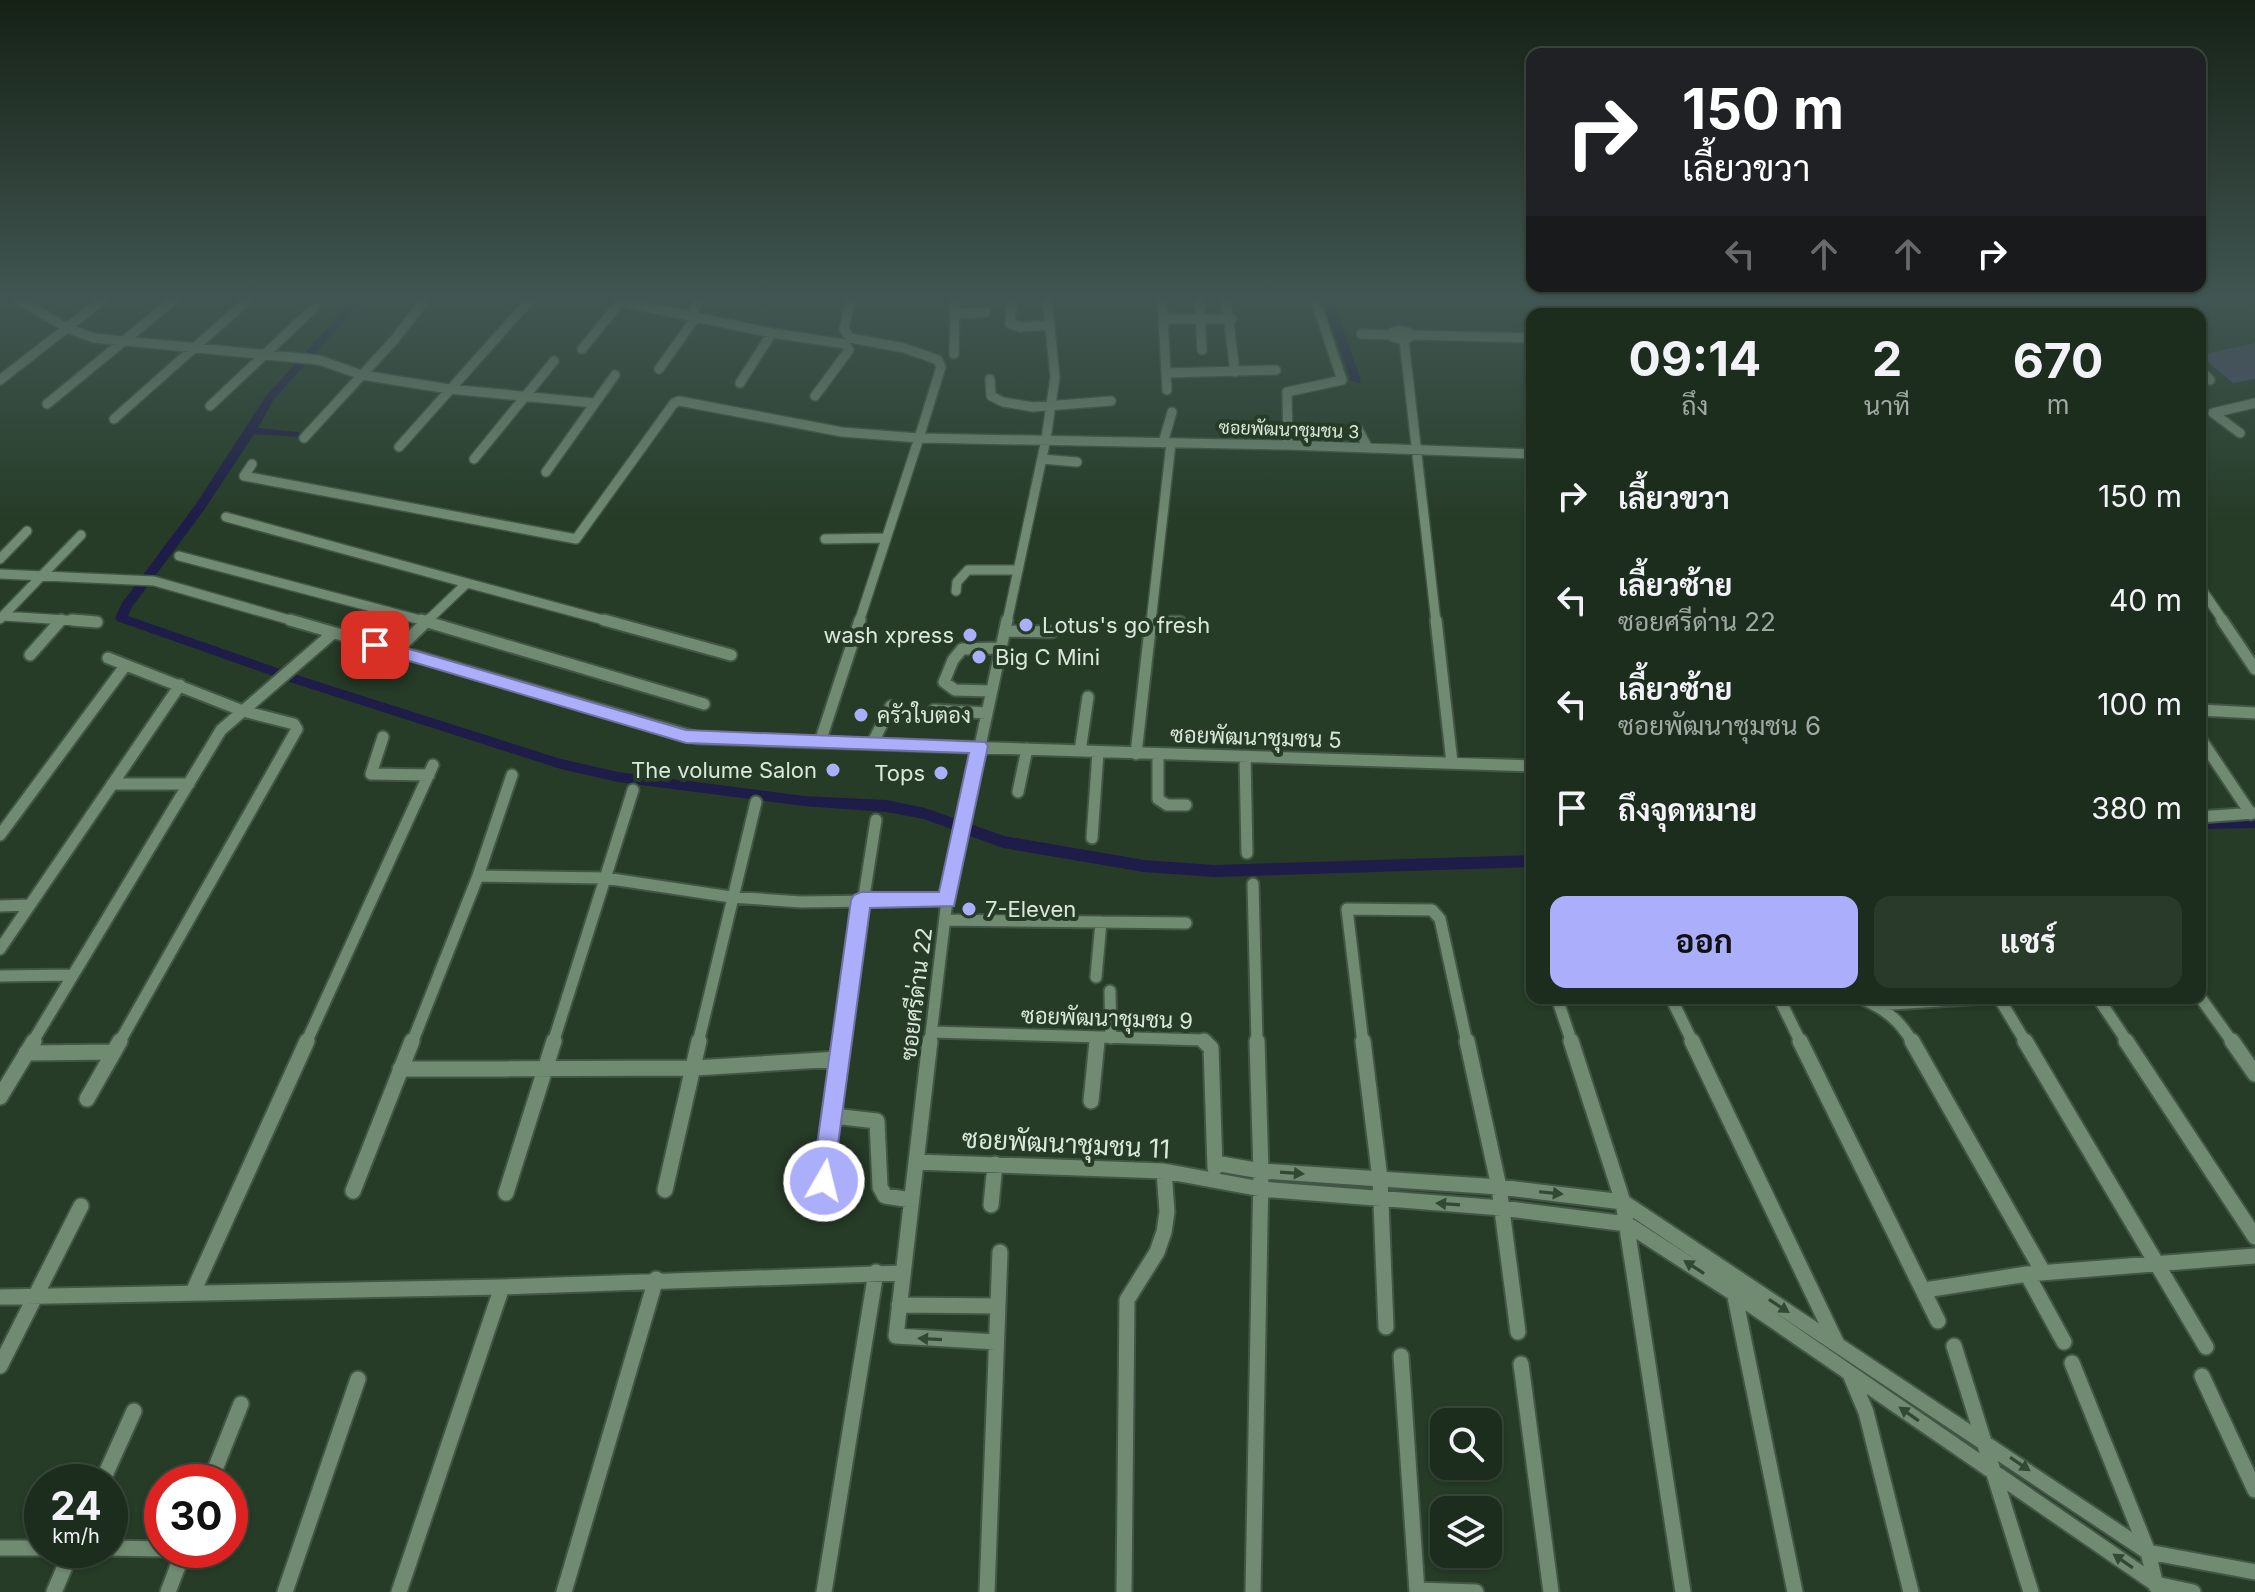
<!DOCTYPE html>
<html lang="th">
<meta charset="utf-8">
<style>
body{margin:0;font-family:Inter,Sarabun,sans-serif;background:#29392a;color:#f1f3f6;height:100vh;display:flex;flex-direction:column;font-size:30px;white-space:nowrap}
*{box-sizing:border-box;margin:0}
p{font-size:26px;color:#a0a8a4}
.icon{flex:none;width:44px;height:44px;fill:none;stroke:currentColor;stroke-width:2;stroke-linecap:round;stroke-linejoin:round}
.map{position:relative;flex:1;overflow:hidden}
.sheet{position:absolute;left:1526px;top:308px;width:680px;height:696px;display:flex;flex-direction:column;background:#1c2d1d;border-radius:16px;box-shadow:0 2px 6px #0004,0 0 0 2px #3a493b}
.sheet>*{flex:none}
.hud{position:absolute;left:1526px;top:48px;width:680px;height:244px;border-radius:16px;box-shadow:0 2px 6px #0004,0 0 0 2px #3a493b;background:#202124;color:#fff;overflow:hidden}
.controls{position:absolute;left:1430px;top:1408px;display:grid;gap:16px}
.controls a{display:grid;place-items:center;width:72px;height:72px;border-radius:16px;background:#1c2d1d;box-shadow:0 2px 6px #0004,0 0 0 2px #3a493b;font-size:40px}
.speed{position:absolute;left:24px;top:1464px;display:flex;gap:16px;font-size:40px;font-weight:700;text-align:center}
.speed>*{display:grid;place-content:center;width:104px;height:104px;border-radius:50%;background:#1c2d1d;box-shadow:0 2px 6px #0004,0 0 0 2px #3a493b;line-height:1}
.speed small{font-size:20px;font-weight:400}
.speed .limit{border:12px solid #d22;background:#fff;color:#111}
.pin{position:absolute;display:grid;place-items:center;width:68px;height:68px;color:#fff;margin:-34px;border-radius:16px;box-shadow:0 4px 12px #0006}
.me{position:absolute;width:88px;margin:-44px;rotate:8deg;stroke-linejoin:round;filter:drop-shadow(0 0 6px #0008)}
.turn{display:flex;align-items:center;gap:28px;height:168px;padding:0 24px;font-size:36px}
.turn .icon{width:104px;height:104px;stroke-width:2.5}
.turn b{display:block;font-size:56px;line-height:68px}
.lanes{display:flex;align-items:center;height:76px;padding:0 24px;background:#0003;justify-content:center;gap:40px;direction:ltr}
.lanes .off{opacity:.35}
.eta{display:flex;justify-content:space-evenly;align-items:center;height:136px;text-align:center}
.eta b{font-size:48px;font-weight:700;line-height:56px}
.action{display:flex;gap:16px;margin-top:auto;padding:16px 24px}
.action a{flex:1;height:92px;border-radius:16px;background:#abaffb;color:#111;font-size:32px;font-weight:700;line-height:92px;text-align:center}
.action a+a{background:#29392a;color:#f1f3f6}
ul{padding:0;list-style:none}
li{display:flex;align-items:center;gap:24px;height:104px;padding:0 24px}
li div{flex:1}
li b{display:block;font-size:30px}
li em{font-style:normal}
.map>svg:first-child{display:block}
.green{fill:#4b4d6f}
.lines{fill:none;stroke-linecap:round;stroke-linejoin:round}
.canal{fill:#1e1c48;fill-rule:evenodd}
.street-far2-casing{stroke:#425645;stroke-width:12}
.street-far1-casing{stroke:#425645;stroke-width:15}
.street-casing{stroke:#425645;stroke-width:19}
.street-far2{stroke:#718a72;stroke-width:9}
.street-far1{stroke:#718a72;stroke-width:11}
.street{stroke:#718a72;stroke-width:15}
.oneway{fill:#314832}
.route{fill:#abaffb;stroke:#6f72a3;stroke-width:2}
.poi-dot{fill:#abaffb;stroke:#263c27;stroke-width:3}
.labels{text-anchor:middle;stroke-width:8;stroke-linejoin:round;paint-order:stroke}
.far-street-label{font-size:18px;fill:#dae8db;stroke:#263c27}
.poi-label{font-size:22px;fill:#dae8db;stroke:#263c27;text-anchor:start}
.street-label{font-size:22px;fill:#dae8db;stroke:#263c27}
.near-street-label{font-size:26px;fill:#dae8db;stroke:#263c27}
</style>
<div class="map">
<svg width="2255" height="1592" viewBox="0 0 2255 1592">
<rect width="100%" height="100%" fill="#263c27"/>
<path class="green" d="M2255 343V379L2233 383 2200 355Z"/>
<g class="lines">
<path class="canal" d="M354 299H364L274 399 258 428 296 432 300 433V437L254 434 204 510 132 607 128 616 306 678 561 759 618 772 804 796 886 800 925 808 1004 836 1144 860 1214 865 1532 855V867L1214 877 1144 872 1003 848 924 819 886 812 804 806 618 782 561 769 296 684 117 621 115 618 122 603 196 504 266 396Z
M1323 299H1333L1361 381 1360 383 1351 381Z
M2255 816V828L2200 829V817Z"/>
<defs>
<path id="street-far2" d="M18 299 67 328 94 338 319 360 362 375 449 389 594 403
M851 299 844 329 850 338 904 348 938 360 941 367 919 438 1288 445 1532 454
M1012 299 1010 324 1020 327 1050 325
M1162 299 1167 390
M1199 299 1202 350
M1226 299 1235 372
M622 302 772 333 845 344 849 350 815 396
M694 310 698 299
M955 314 986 312
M1163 319H1232
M1400 330 1408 332 1410 337 1404 340 1393 337V332Z
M1361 334 1392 335
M1410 335 1532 338
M1404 340 1436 622
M582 349 623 299
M954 354 955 299
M659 369 696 317
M2200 370 2210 380
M1166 373 1276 370
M990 379 991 396 1003 402 1033 407 1111 401
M0 380 104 299
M740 383 772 333
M47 404 175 299
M210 406 315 307
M114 419 248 300
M1358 429 1368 448
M2240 433 2213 413 2255 403
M304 438 395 339 426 299
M1163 443 1172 412
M1288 445 1287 392 1342 380 1315 299
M399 447 531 299
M474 459 554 361
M1042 459 1077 462
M252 464 244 476 576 539 674 403 679 401 842 432 919 438 859 622
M546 472 615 375
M226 517 467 583 426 622
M825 539 886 538
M179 556 428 622
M0 559 27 531
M0 574 154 581 297 622
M467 583 611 622
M2200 587 2224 622
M956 591 957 582 968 570H1018
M3 616 97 622
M0 619 81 535
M59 622 61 620
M1007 622 1046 439 1055 377 1047 299
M1151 622H1180
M1151 622 1171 443"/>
<path id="street-far1" d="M72 620 97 622
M290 620 698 738 1532 766
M421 620 704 704
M604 620 731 655
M1436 620 1452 763
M2222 620 2255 669
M1151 622H1180
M1005 631 1052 632
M396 651 428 620
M30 655 61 620
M108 658 243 711 294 724 297 729 119 1043
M991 691 955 690 944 682 953 660 962 649 1000 648
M934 710 986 713
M2200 710 2255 713
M383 737 371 774 429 775
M2200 738 2251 814
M820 742 860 620
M872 744 891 706
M1080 751 1088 697
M1136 754 1151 620
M1158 754V799L1167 805H1186
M1245 757 1247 853
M112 784H189
M1018 792 1027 749
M2200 817 2254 813
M0 835 125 666
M1092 838 1098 752
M478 876 605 878 731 897 801 902 947 900
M1253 884 1257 1043
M0 906 30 905
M945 920 1186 923
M0 949 180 685
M0 976 73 975
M1096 977 1101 922
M1110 991 1111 1038
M2200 997 2233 1043
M1557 998 1572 1043
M1671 998 1693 1043
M1779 998 1801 1043
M1860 998C1885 1009 1899 1019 1913 1043
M1999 998 2026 1043
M2098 998 2128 1043
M1877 1005 1984 998
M931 1032 1203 1040 1206 1043
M32 1043 221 730 333 633
M306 1043 433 765
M412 1043 478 876 512 775
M553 1043 633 790
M698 1043 756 802
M841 1043 876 820
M930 1043 947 900 1007 620
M1096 1043 1097 1037
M1363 1043 1347 909 1432 910 1440 919 1467 1043"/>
<path id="street" d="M930 1041 896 1336 996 1342
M1204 1041 1211 1048 1215 1168
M1363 1041 1380 1179 1386 1327
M1467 1041 1499 1187 1518 1332
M1571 1041 1623 1202 1683 1592
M1692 1041 1837 1344
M1800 1041 1938 1321
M1912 1041 2043 1272
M2025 1041 2206 1347
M2126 1041 2255 1237
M2232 1041 2255 1074
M26 1053 114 1052
M400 1069 695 1068 838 1059
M0 1097 34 1041
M87 1099 120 1041
M1091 1101 1097 1041
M842 1117 877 1121 880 1187 885 1196 911 1200
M916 1162 1164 1171 1261 1189 1502 1208 1627 1224 1735 1294 2156 1584 2193 1592
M1215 1163 1261 1171 1499 1187 1623 1202 2148 1552 2255 1572
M824 1181 841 1041
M665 1190 699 1041
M353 1191 412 1041
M506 1193 554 1041
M991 1205 995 1164
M2027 1274 2064 1342
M1925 1290 2027 1274 2255 1256
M193 1292 307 1041
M1734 1292 1795 1592
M0 1297 502 1287 903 1273
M899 1305 998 1306
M1954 1346 2031 1592
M1401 1356 1417 1592
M2072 1363 2148 1552 2156 1586
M1521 1364 1551 1592
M0 1366 81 1206
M1850 1374 1866 1412 1911 1592
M2202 1376 2255 1490
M102 1482 134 1411
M210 1482 241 1404
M0 1548H42
M110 1548 162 1549
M1417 1590 1476 1592
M54 1592 72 1550
M168 1592 184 1550
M285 1592 358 1379
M399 1592 502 1287
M564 1592 656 1279
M824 1592 876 1272
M987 1592 1000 1252
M1124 1592 1127 1300 1157 1252 1164 1232 1167 1212 1164 1171
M1253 1592 1261 1171 1257 1041"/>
</defs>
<use href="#street-far2" class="street-far2-casing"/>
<use href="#street-far1" class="street-far1-casing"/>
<use href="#street" class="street-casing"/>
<use href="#street-far2" class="street-far2"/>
<use href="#street-far1" class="street-far1"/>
<use href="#street" class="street"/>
</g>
<defs><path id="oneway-solid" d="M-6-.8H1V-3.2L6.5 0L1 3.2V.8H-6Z" transform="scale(2)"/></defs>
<g class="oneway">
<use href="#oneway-solid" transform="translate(1292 1173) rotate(4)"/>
<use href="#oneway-solid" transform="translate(1551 1193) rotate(6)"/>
<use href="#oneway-solid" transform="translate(1448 1204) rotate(-176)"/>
<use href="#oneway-solid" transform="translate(1694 1267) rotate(-147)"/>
<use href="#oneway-solid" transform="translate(1779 1306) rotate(33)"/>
<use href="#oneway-solid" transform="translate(930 1339) rotate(-177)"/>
<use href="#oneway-solid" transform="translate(1909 1414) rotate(-145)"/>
<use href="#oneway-solid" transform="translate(2020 1464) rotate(34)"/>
<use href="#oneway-solid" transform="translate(2123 1561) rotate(-145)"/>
</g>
<linearGradient id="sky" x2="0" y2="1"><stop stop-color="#152115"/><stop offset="0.57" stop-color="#415652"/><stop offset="1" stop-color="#415652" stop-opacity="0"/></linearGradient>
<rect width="2255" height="522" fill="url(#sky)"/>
<path class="route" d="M375 639 686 730 985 742 988 746 954 906 870 908 832 1189 824 1192 816 1189 812 1181 851 900 854 895 861 892H939L969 753 686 743 369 649 366 645Z"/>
<g class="poi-dot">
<circle cx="1026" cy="625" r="8"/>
<circle cx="970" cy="635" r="8"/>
<circle cx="979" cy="657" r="8"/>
<circle cx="861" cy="715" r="8"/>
<circle cx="833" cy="770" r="8"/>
<circle cx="941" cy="773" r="8"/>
<circle cx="969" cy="909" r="8"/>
</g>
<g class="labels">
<g class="far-street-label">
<text transform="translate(1289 430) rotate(2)" y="6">ซอยพัฒนาชุมชน 3</text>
</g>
<g class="poi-label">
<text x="1042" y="633">Lotus's go fresh</text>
<text x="954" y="643" text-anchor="end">wash xpress</text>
<text x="995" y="665">Big C Mini</text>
<text x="877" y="723">ครัวใบตอง</text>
<text x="817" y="778" text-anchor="end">The volume Salon</text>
<text x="925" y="781" text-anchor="end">Tops</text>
<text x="985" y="917">7-Eleven</text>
</g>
<g class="street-label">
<text transform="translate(1256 737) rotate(2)" y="8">ซอยพัฒนาชุมชน 5</text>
<text transform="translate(916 994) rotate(-83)" y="8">ซอยศรีด่าน 22</text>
<text transform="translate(1107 1018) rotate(2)" y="8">ซอยพัฒนาชุมชน 9</text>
</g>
<g class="near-street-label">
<text transform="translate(1066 1144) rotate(3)" y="9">ซอยพัฒนาชุมชน 11</text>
</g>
</g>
</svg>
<div class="controls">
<a><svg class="icon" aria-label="search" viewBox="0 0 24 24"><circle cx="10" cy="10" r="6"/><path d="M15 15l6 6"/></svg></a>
<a><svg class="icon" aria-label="layers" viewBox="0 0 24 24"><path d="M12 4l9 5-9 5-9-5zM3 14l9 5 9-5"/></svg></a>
</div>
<div class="speed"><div>24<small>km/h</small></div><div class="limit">30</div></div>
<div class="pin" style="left:375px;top:645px;background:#d93025"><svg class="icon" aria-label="arrive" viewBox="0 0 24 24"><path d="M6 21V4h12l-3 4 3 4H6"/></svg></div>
<svg class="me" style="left:824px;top:1181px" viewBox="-20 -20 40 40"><circle r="17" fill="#abaffb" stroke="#fff" stroke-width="3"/><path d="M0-11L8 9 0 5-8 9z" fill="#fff"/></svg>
<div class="hud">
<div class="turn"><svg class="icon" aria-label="right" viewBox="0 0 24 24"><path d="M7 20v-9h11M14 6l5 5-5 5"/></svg><div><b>150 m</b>เลี้ยวขวา</div></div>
<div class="lanes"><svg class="icon off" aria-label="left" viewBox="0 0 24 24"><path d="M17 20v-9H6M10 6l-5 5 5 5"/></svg><svg class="icon off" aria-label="ahead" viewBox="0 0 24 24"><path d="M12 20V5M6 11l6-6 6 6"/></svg><svg class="icon off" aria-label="ahead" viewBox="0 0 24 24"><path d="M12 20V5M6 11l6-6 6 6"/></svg><svg class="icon" aria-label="right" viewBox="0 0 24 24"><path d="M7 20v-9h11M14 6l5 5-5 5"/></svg></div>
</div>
<section class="sheet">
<div class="eta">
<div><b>09:14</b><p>ถึง</p></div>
<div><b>2</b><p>นาที</p></div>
<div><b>670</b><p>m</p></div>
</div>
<ul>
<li><svg class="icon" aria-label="right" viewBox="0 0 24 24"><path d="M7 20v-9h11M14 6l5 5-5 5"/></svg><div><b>เลี้ยวขวา</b></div><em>150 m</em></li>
<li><svg class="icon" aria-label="left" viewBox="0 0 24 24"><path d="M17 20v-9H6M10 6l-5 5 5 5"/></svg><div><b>เลี้ยวซ้าย</b><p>ซอยศรีด่าน 22</p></div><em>40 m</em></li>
<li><svg class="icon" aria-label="left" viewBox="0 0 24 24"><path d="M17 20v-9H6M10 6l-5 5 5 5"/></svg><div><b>เลี้ยวซ้าย</b><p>ซอยพัฒนาชุมชน 6</p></div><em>100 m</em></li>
<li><svg class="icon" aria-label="arrive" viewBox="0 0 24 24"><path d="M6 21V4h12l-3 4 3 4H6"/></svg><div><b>ถึงจุดหมาย</b></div><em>380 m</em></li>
</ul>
<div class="action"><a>ออก</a><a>แชร์</a></div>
</section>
</div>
